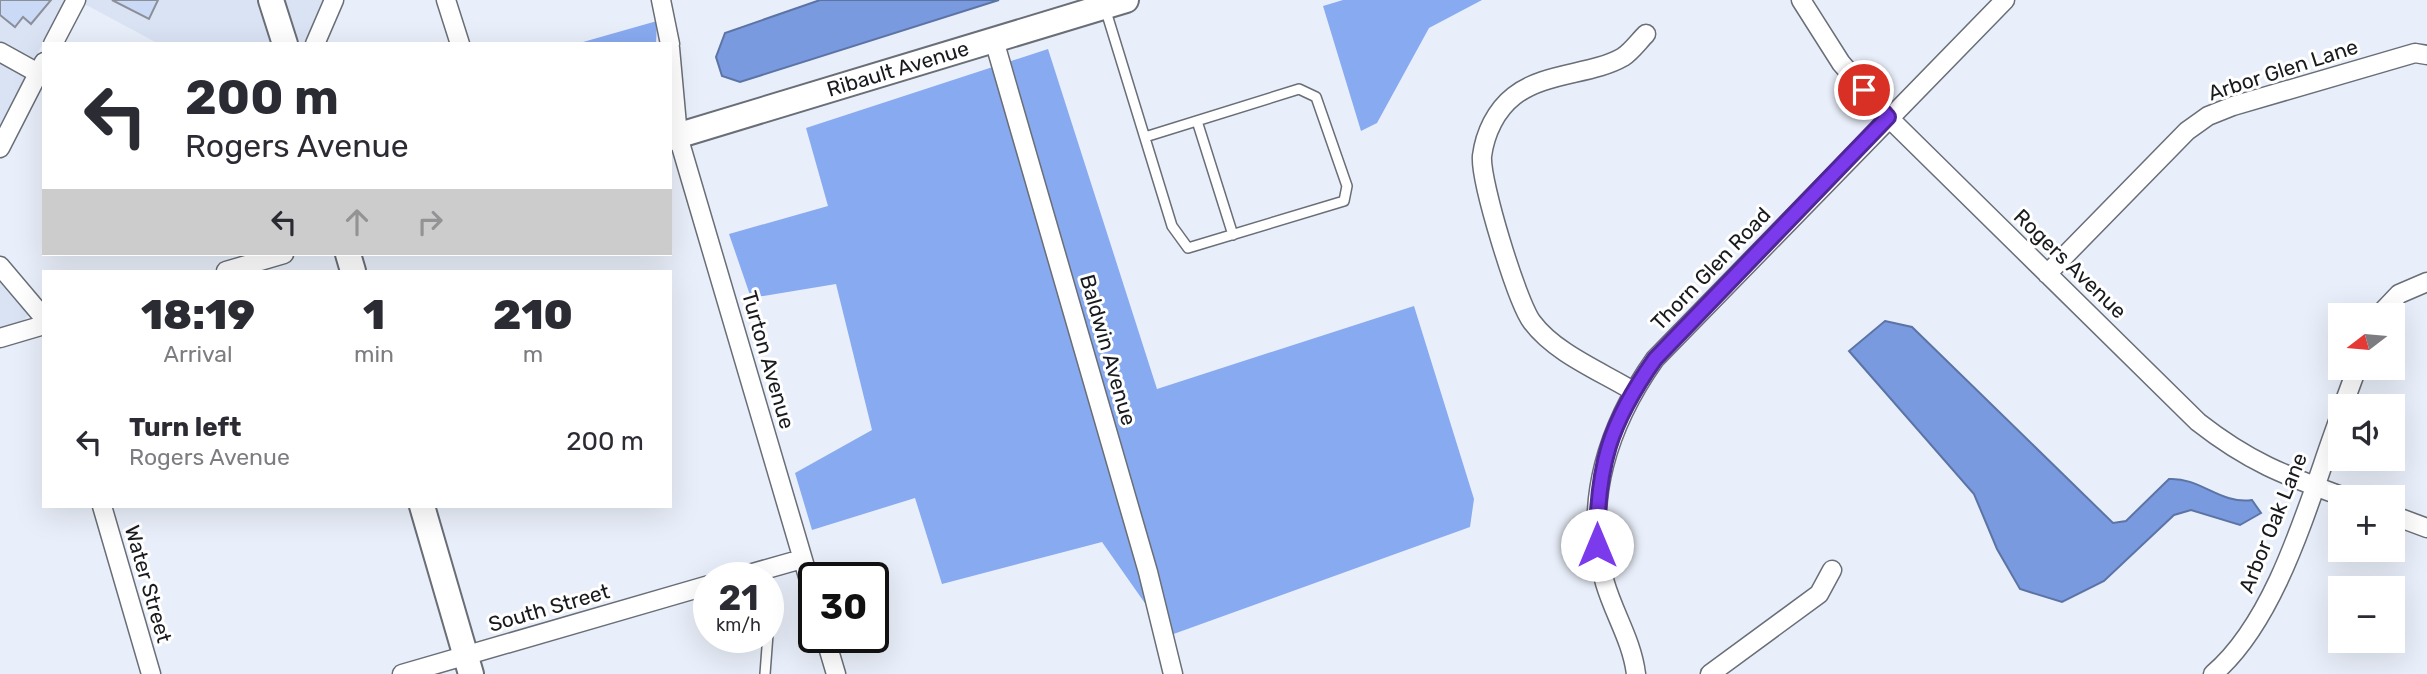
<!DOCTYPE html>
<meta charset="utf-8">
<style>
body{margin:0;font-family:Rubik,sans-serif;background:#f2f2f3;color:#2b2b33;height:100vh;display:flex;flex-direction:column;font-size:26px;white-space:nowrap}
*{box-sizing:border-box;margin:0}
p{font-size:23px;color:#7c7c81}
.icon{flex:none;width:38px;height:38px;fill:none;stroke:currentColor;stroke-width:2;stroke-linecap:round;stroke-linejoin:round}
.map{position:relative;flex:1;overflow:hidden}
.panel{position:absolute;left:42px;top:270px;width:630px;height:238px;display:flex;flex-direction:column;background:#fff;border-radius:0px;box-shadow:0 7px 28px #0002}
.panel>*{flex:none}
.banner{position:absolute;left:42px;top:42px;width:630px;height:214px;border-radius:0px;box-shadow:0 7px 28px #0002;background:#fff;color:#2b2b33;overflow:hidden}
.needle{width:46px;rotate:254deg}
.controls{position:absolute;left:2328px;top:303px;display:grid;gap:14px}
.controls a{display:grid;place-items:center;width:77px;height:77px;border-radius:0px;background:#fff;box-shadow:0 7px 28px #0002;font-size:35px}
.speed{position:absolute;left:693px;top:562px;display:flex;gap:14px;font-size:35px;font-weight:700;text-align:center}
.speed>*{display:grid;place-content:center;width:91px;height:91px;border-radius:50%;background:#fff;box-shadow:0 7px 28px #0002;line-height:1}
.speed small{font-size:18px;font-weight:400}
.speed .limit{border:4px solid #111;border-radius:10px;background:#fff;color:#111}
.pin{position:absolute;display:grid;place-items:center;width:60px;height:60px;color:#fff;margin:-30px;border:4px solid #fff;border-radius:50%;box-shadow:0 2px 7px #0007}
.me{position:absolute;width:77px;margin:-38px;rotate:0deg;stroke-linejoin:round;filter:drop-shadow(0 0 5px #0008)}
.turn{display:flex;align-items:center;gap:24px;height:147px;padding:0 28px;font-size:32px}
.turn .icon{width:91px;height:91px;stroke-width:2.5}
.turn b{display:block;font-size:49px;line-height:60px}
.lanes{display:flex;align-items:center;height:66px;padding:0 28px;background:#0003;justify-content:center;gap:35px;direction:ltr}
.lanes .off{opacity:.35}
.eta{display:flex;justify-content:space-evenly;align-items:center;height:119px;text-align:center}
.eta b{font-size:42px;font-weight:800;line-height:49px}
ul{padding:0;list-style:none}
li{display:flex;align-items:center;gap:21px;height:105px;padding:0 28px}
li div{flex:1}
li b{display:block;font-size:26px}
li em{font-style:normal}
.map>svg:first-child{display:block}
.built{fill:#dae3f4}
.forest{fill:#88aaf0}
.water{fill:#799adf;stroke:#5c74a5;stroke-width:2}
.building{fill:#cad9f6;stroke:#8a8f99;stroke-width:2}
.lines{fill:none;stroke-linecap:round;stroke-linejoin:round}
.lane-casing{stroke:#696e77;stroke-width:12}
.street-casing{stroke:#696e77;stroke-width:21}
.secondary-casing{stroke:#696e77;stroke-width:28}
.lane{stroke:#fff;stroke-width:9}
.street{stroke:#fff;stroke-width:18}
.secondary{stroke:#fff;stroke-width:24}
.route-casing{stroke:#51269a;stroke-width:18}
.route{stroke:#7c3aed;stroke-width:12}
.labels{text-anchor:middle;stroke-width:6;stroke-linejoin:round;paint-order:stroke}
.street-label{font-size:21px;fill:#181a1e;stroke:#fff}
</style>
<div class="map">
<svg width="2427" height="674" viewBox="0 0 2427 674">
<rect width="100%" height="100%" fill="#e9effa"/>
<path class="built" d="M0 0H65L0 127Z
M77 0H260L273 44H159Z
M280 0H324L304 44H295Z
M0 278 29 314 20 325 0 330Z"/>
<path class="forest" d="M1343 0H1482L1429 28 1377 123 1361 131 1323 6Z
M657 21 656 44H560L583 42Z
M1048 49 1157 389 1414 306 1474 499 1470 527 1168 636 1102 542 942 584 915 498 812 530 795 473 872 430 836 284 751 298 729 234 828 206 806 128Z"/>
<path class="water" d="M820 0H999L740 82 722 76 716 57 725 33Z
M1885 321 1912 327 2113 523 2126 521 2169 479C2200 477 2221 505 2252 500L2261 513 2240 525 2191 510 2174 515 2104 581 2062 602 2020 589 1997 549 1974 494 1849 351Z"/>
<path class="building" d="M0 0H51L31 24 23 17 15 27 0 15Z
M112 0H158L149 19Z"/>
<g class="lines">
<defs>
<path id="lane" d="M1105 8 1172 226 1188 248 1344 201 1347 186 1316 97 1299 89 1145 137
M1197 121 1233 235
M765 674 768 634"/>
<path id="street" d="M446 0 460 44
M661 0 670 44
M1801 0 1841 63 1888 117 2198 422C2249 462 2284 475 2344 497
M994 40 1148 572 1173 674
M53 44 76 0
M315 44 334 0
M670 48 678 136 814 597
M0 52 38 73
M0 148 44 62
M0 266 44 318
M226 271 284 254
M2047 274 2187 131 2208 116 2233 106 2415 53 2427 55
M2379 315 2399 294 2427 282
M0 338 44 325
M1633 391C1600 371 1555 353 1532 322 1517 302 1480 181 1482 156 1485 133 1496 110 1514 96 1544 72 1592 75 1623 57 1631 52 1639 41 1646 34
M2343 406 2357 368
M102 506 151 674
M2392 515 2427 528
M735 578 802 559
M825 637 836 674
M402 674 709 585
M1636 674C1632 641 1614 614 1605 583 1582 502 1609 424 1655 359L2005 0
M1710 674 1819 594 1832 570
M2213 674C2279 618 2310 496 2340 416"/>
<g id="secondary">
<path d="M271 0 285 44"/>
<path id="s1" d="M670 138 1126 0"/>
<path d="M348 254 353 271"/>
<path d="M422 506 471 674"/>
</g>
</defs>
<use href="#lane" class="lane-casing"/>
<use href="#street" class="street-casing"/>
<use href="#secondary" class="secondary-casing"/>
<use href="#lane" class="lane"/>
<use href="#street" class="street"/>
<use href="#secondary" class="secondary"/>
</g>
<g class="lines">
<defs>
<path id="route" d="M1597 545C1597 466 1609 424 1655 359L1888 117 1864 90"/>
</defs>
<use href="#route" class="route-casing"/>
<use href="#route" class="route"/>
</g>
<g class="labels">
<g class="street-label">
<text dy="7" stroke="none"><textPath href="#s1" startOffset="238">Ribault Avenue</textPath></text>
<text transform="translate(2283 70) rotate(-18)" y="7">Arbor Glen Lane</text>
<text transform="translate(2070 264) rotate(44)" y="7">Rogers Avenue</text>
<text transform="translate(1711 269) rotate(-46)" y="7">Thorn Glen Road</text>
<text transform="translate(1108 350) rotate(74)" y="7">Baldwin Avenue</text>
<text transform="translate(768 360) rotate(74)" y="7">Turton Avenue</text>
<text transform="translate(2273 523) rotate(-68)" y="7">Arbor Oak Lane</text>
<text transform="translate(148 584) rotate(74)" y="7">Water Street</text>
<text transform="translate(549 608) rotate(-16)" y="7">South Street</text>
</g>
</g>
</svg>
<div class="controls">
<a><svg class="needle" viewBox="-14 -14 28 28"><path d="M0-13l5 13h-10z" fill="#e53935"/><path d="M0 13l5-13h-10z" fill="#7c7c81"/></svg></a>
<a><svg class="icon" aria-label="sound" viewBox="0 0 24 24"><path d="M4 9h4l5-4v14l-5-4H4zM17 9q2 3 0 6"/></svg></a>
<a>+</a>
<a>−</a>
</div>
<div class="speed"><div>21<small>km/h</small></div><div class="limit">30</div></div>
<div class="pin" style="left:1864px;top:90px;background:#d93025"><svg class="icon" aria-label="arrive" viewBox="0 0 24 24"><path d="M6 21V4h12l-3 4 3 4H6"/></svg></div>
<svg class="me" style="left:1597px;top:545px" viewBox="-20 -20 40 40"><circle r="19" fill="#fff"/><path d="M0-13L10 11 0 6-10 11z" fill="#7c3aed"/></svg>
<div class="banner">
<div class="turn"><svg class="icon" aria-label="left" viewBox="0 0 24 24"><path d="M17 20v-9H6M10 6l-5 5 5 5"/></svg><div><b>200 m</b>Rogers Avenue</div></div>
<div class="lanes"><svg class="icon" aria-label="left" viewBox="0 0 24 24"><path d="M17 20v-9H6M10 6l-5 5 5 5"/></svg><svg class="icon off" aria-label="ahead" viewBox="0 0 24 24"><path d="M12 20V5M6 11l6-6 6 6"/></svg><svg class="icon off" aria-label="right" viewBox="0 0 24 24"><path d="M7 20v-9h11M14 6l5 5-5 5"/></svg></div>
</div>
<section class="panel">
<div class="eta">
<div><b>18:19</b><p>Arrival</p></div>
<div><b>1</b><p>min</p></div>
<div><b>210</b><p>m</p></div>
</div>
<ul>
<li><svg class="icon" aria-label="left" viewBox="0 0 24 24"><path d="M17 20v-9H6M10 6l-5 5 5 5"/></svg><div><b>Turn left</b><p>Rogers Avenue</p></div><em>200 m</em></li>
</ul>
</section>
</div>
